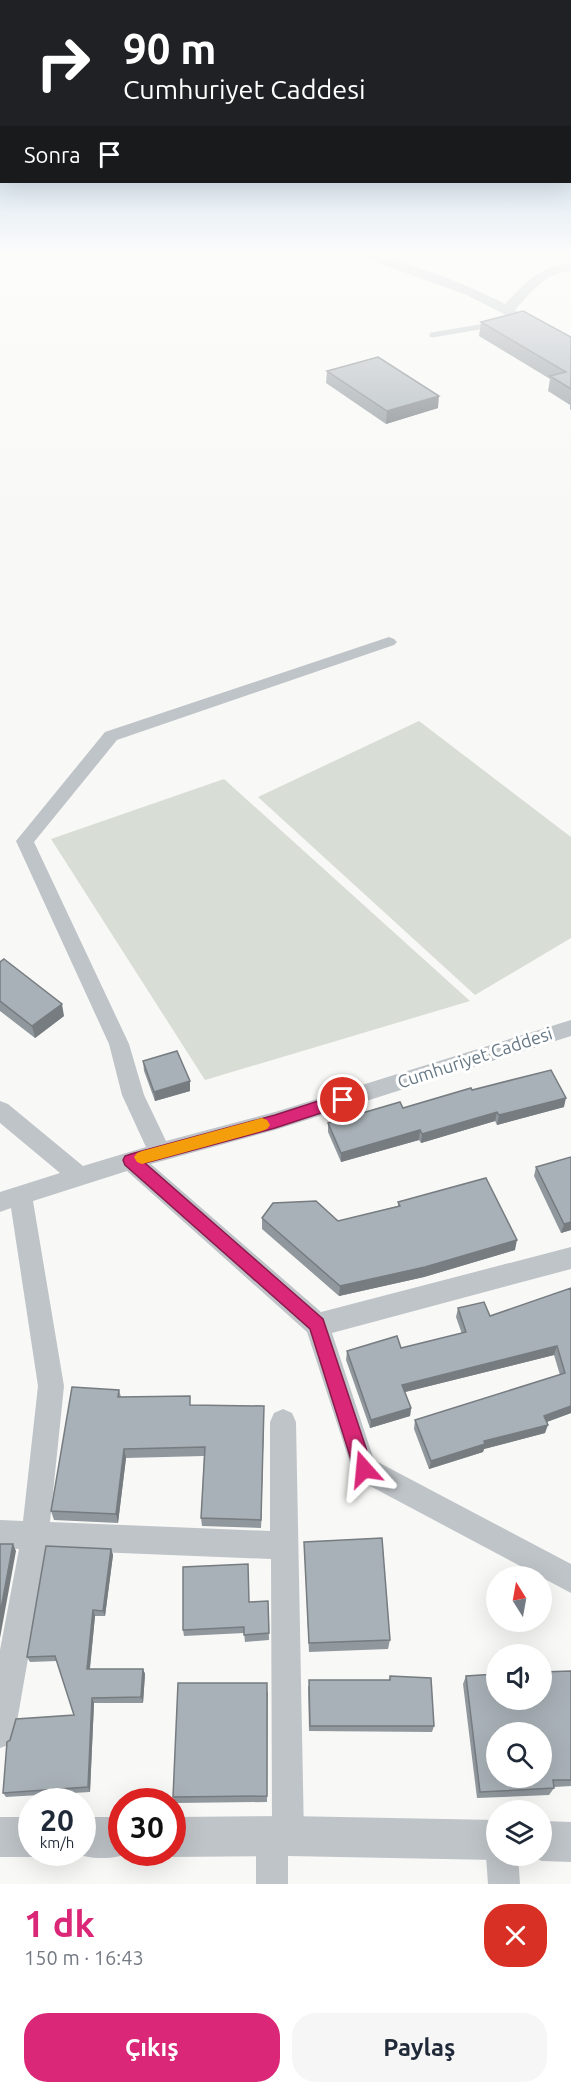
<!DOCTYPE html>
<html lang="tr">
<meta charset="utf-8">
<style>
body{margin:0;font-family:Ubuntu,sans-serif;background:#f6f6f7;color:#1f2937;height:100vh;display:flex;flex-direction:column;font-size:22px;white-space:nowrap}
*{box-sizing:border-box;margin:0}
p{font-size:20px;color:#747a83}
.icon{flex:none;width:33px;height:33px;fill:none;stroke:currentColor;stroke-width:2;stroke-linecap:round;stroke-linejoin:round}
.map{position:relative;height:1884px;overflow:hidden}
.panel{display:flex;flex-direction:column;background:#fff;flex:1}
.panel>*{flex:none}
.guide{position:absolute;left:0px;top:0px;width:572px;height:183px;box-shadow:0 6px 24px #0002;background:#202124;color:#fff;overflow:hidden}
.needle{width:39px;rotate:349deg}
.buttons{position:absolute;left:486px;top:1566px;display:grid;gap:12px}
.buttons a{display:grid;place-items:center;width:66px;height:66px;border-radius:50%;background:#fff;box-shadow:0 6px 24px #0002;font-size:30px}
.speed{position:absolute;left:18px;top:1788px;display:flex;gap:12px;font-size:30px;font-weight:700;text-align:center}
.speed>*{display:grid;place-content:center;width:78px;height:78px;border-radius:50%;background:#fff;box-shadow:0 6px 24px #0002;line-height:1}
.speed small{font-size:15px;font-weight:400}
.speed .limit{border:9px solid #d22;background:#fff;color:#111}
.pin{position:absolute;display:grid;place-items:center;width:51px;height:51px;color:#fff;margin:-26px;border:3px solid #fff;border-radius:50%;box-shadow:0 2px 6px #0007}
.me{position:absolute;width:66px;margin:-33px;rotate:342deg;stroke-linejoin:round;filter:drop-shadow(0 0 4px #0008)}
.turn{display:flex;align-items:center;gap:21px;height:126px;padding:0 24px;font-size:27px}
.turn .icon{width:78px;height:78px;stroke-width:2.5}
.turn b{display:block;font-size:42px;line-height:51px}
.then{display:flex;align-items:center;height:57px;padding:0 24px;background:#0003;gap:12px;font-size:22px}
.round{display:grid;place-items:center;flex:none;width:63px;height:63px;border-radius:24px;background:#f6f6f7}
.head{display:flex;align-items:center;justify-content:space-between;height:102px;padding:0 24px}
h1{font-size:36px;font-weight:700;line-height:45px;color:#db2777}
.cta{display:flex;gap:12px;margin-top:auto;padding:12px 24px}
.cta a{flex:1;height:69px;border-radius:24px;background:#db2777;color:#fff;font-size:24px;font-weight:700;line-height:69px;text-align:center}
.cta a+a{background:#f6f6f7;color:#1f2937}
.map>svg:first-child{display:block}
.green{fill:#d8ddd5}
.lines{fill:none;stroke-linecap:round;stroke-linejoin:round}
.service{stroke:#bfc4c8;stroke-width:5}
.minor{fill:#bfc4c8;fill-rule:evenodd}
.tertiary{fill:#bfc4c8;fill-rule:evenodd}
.wall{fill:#90989d}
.shaded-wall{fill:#767c80}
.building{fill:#a8b1b7;stroke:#767c80;stroke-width:1.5;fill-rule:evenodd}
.route{fill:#db2777;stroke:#8e194d;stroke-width:1.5}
.slow{fill:#f59e0b}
.labels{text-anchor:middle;stroke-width:6;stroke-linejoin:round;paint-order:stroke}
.street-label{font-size:18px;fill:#677986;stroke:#fff}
</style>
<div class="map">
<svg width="571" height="1884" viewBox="0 0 571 1884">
<rect width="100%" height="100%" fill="#f8f8f6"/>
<path class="green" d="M419 721 571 837V938L475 995 258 797Z
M224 779 470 1001 205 1080 51 839Z"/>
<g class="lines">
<path class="service" d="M432 335 491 325"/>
<path class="minor" d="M389 637 394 639 397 642 394 645 117 740 34 842 129 1044 144 1095 166 1141 275 1112 571 1020V1036L275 1130 151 1164 321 1312 571 1247V1269L332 1333 374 1460 571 1564V1593L355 1478 307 1332 127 1171 33 1201 64 1386 50 1522 270 1531V1422L274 1413 283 1409 292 1413 296 1422 304 1836 299 1847 288 1852V1884H256V1837L261 1826 272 1821 271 1559 47 1550 15 1733 11 1744 0 1748V1650L19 1549 0 1548V1520L23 1521 38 1386 11 1208 0 1212V1192L60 1173 0 1123V1101L8 1104 83 1166 146 1147 122 1095 109 1044 16 841 105 732Z
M496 1842V1856H518L520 1884H488L486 1856 491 1845Z"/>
<path class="tertiary" d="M353 254C393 254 469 285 505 304 525 283 541 265 571 263V271C545 273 531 292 515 310L571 340V349L467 295Z
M288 1816 496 1820V1856H506L496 1860 288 1856 172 1857 162 1852H172V1817Z
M0 1817H32V1852H42L32 1857H0Z
M82 1817H122V1852H132C115 1860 89 1860 72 1852H82Z
M542 1821 571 1822V1862L542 1861 529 1856H542Z"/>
</g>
<path class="wall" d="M481 322 571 337V410L570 409V405L548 391 550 379 479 336Z
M327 371 438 408 386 424 326 383Z
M0 962 64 1016 35 1038 0 1011Z
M143 1061 190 1081V1091L155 1101 144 1071Z
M472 1090 564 1107 497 1125 495 1121 421 1143 419 1140 341 1162 328 1132V1123L403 1108Z
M571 1157V1230L561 1233 534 1176 536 1167Z
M398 1202 515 1250 424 1277 339 1296 262 1229V1218L338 1221 398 1206Z
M571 1288V1413L547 1422 545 1433 484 1449 483 1452 429 1469 414 1429 415 1420 560 1375 554 1355 405 1392 411 1408 410 1416 370 1428 346 1360 347 1351 401 1348 462 1334 456 1317 458 1308 490 1316Z
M119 1390 121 1397 191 1405 264 1415 261 1528 202 1526 201 1518 204 1456 126 1458 118 1523 54 1520 51 1511Z
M304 1542 390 1640 388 1649 309 1652Z
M111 1549 113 1555 105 1616H95L90 1669H143L145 1674 143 1703H94L90 1792 6 1797 3 1793 74 1715 57 1661 30 1662 27 1657Z
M268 1601 269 1640 245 1642 244 1633 184 1636 183 1630 250 1602Z
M571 1671V1786L554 1787V1788L549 1795 477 1798 463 1684 466 1676Z
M390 1676 434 1726 432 1732 309 1731 308 1686 389 1680Z
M268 1691 267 1802 175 1803 173 1797Z"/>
<path class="shaded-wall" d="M439 396 438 408 386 424 387 411Z
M62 1004 64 1016 35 1038 32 1026Z
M190 1081V1091L155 1101 154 1092Z
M566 1098 564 1107 497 1125 499 1115Z
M497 1112 495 1121 421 1143 422 1134Z
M420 1130 419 1140 341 1162V1153Z
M571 1222V1230L561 1233 564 1224Z
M517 1240 515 1250 424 1277 339 1296 340 1286Z
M557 1346 554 1355 401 1393 402 1385Z
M264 1406V1415L261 1528V1520Z
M571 1406V1413L541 1424 544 1416Z
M411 1408 410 1416 370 1428 371 1420Z
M548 1425 545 1433 484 1449 483 1452 429 1469 431 1461 484 1441Z
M124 1449 126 1458 118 1523 116 1514Z
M13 1544 16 1551 0 1638V1614Z
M111 1549 113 1555 105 1616 103 1611Z
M93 1610 95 1616 89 1675 87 1669Z
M143 1669 145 1674 143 1703 141 1697Z
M92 1698 94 1703 90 1792 88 1787Z"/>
<path class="building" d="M523 311 571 337V389L550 376 566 372 481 322Z
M378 357 439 396 387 411 327 371Z
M4 959 62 1004 32 1026 0 1001V962Z
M177 1051 190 1081 154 1092 143 1061Z
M551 1070 566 1098 499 1115 497 1112 422 1134 420 1130 341 1153 328 1123 400 1102 403 1108 471 1088 472 1090Z
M571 1157V1222L564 1224 536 1167Z
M486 1178 517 1240 425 1267 340 1286 262 1218 273 1203 316 1201 338 1221 400 1206 398 1202Z
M571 1288V1406L544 1416 548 1425 484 1441 485 1444 431 1461 415 1420 565 1373 557 1346 402 1385 411 1408 371 1420 347 1351 397 1336 401 1348 466 1332 458 1308 484 1302 490 1316Z
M72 1387 119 1390 118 1397 190 1396V1405L264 1406 261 1520 201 1518 205 1447 124 1449 116 1514 51 1511Z
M382 1538 390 1640 309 1643 304 1542Z
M0 1544H13L0 1614Z
M46 1546 111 1549 103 1611 93 1610 87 1669H143L141 1697 92 1698 88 1787 3 1793 7 1742 10 1740 16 1719 74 1715 55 1656 27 1657Z
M248 1564 249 1602 268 1601 269 1633 244 1635V1627L183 1630V1567Z
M571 1671V1780H553L554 1788 480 1792 466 1676 496 1674V1700H542V1672ZM496 1732H542V1778H496Z
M390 1676 431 1678 434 1726H310L309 1680H390Z
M178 1683H267V1796L173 1797Z"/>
<linearGradient id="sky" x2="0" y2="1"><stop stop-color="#95bbdc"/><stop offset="0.49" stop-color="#fcfcfb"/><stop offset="1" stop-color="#fcfcfb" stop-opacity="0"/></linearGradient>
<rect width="571" height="518" fill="url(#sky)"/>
<path class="route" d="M343 1093 349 1095 351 1100 349 1104 275 1128 145 1163 323 1319 373 1469 370 1476 364 1479 357 1476 354 1469 310 1329 125 1165 123 1160 125 1156 131 1154 275 1115Z"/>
<path class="slow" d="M262 1118 267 1120 270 1125 267 1129 262 1131 142 1164 137 1162 134 1157 137 1153 142 1151Z"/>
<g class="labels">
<g class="street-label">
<text transform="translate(475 1058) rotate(-18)" y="6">Cumhuriyet Caddesi</text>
</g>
</g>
</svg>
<div class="buttons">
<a><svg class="needle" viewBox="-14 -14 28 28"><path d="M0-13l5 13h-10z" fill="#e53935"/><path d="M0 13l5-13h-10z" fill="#747a83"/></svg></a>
<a><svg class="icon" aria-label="sound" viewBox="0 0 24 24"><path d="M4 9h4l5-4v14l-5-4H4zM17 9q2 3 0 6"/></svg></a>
<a><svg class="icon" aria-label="search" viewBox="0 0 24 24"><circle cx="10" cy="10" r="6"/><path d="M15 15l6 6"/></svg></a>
<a><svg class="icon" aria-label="layers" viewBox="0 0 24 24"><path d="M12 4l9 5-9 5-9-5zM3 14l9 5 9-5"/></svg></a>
</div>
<div class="speed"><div>20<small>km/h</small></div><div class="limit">30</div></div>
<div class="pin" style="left:343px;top:1100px;background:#d93025"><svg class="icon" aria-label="arrive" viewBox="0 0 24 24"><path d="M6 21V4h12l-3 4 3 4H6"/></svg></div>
<svg class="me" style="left:364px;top:1469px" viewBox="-20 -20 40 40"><path d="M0-17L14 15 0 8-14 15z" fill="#db2777" stroke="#fff" stroke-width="4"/></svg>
<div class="guide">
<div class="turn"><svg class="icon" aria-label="right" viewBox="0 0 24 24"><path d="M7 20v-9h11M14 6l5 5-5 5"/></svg><div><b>90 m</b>Cumhuriyet Caddesi</div></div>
<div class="then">Sonra<svg class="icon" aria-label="arrive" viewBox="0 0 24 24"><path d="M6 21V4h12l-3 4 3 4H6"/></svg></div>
</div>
</div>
<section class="panel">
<div class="head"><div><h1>1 dk</h1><p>150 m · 16:43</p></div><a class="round" style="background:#d93025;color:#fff"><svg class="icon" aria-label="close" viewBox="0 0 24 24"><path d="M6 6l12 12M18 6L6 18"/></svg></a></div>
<div class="cta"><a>Çıkış</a><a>Paylaş</a></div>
</section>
